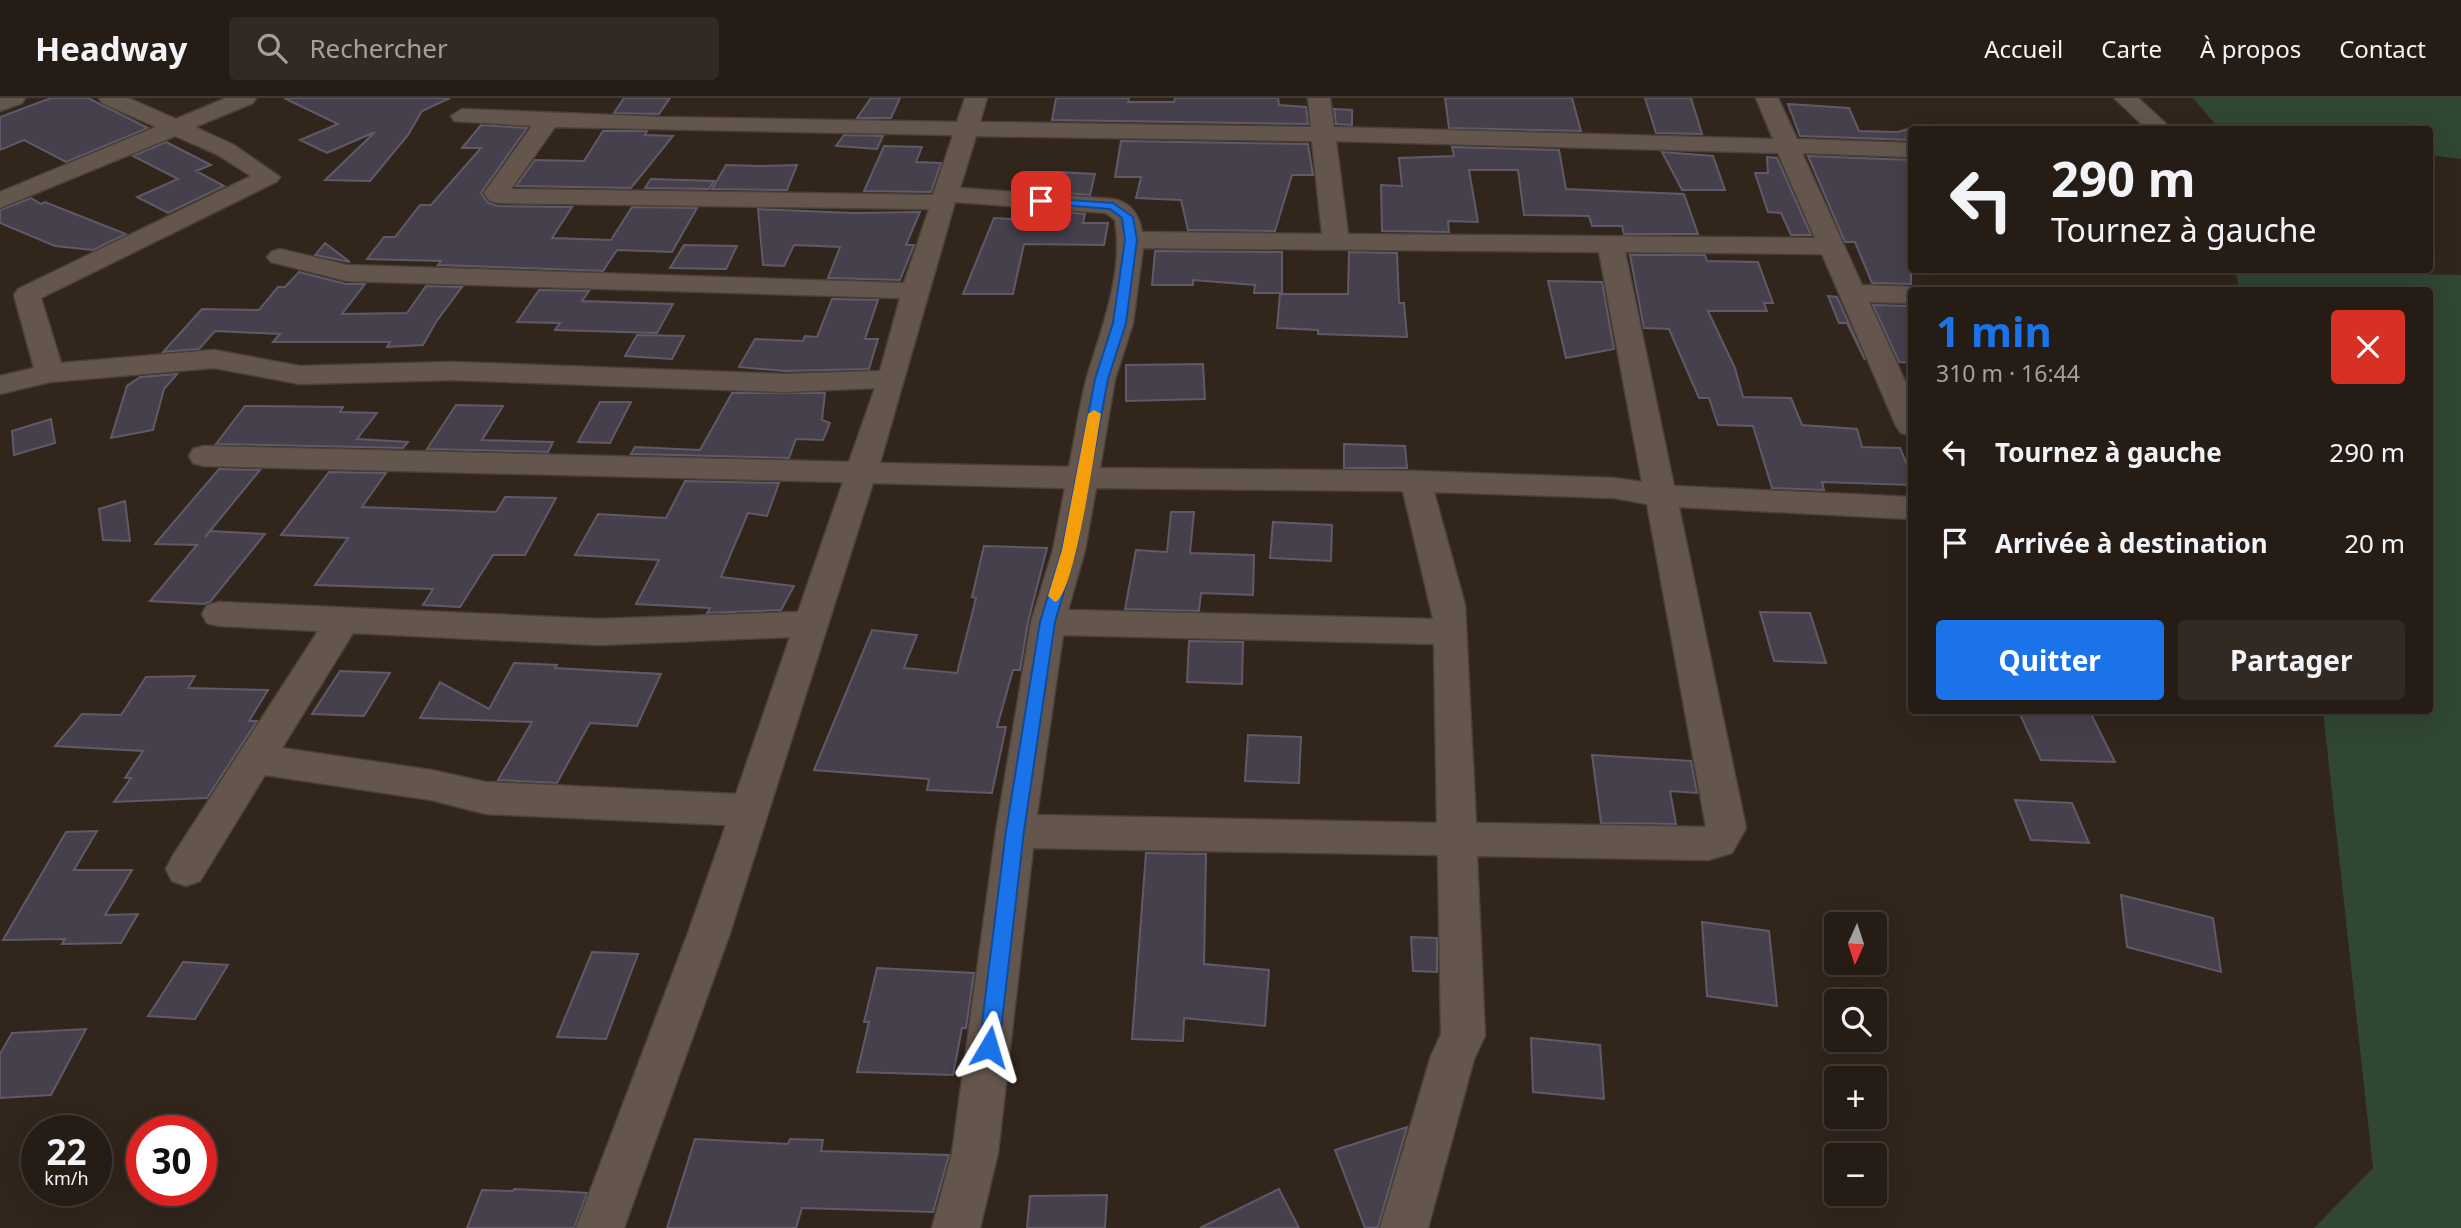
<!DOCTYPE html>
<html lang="fr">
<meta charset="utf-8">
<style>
body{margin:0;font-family:"Noto Sans",sans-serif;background:#312922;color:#f1f3f6;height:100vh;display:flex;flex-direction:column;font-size:26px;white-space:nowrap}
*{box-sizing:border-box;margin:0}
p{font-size:23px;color:#a3a1a0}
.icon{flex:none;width:38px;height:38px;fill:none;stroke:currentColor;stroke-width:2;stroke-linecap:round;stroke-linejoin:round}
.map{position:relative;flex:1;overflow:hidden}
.sheet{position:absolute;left:1908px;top:189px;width:525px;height:427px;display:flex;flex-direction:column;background:#251c15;border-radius:7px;box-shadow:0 7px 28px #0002,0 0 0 2px #423a34}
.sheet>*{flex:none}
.guide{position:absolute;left:1908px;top:28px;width:525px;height:147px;border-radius:7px;box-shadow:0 7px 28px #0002,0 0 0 2px #423a34;background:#251c15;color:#f1f3f6;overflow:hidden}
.needle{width:46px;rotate:183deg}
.buttons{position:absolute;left:1824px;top:814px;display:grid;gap:14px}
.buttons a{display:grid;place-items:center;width:63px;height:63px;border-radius:7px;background:#251c15;box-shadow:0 7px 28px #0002,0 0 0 2px #423a34;font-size:35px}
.speed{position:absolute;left:21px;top:1017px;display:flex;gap:14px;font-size:35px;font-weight:700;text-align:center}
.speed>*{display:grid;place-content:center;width:91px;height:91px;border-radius:50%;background:#251c15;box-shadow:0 7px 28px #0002,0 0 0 2px #423a34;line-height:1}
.speed small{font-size:18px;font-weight:400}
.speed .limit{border:10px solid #d22;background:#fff;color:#111}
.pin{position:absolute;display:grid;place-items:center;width:60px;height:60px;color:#fff;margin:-30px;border-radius:14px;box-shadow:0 4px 10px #0006}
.me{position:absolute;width:77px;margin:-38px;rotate:7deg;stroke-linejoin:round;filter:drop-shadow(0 0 5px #0008)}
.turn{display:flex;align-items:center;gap:24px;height:147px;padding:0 28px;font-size:32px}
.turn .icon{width:91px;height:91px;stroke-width:2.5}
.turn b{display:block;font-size:49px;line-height:60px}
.round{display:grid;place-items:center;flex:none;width:74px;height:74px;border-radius:7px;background:#312922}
.overview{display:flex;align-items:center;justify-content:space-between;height:119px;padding:0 28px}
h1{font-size:42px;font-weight:700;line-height:52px;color:#1a73e8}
.button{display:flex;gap:14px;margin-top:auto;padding:14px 28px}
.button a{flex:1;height:80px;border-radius:7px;background:#1a73e8;color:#fff;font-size:28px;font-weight:700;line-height:80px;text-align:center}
.button a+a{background:#312922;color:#f1f3f6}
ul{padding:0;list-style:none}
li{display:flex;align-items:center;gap:21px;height:91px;padding:0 28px}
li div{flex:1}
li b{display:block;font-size:26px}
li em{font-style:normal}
header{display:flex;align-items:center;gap:42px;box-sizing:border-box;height:98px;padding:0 35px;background:#251c15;border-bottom:2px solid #423a34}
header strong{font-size:33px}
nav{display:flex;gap:38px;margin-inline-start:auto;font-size:24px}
.search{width:490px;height:63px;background:#312922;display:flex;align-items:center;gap:18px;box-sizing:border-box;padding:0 24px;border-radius:7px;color:#a3a1a0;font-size:26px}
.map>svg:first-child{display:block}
.green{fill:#304733}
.building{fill:#46404d;stroke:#605a68;stroke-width:2}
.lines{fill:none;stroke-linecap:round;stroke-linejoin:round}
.street-casing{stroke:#4a413a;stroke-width:3}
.street{fill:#64564d;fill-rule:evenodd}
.route{fill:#1a73e8;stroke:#114b97;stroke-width:2}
.slow{fill:#f59e0b}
</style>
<header>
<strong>Headway</strong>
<div class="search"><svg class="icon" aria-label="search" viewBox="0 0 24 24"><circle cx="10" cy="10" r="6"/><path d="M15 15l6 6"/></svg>Rechercher</div>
<nav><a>Accueil</a><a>Carte</a><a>À propos</a><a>Contact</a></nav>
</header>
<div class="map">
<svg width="2461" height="1130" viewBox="0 0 2461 1130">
<rect width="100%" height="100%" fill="#31251c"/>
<path class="green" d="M2193 0H2461V61L2429 57V32L2245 31 2217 28Z
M2235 172 2461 177V1130H2314L2373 1070 2323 613 2429 612V192H2240Z"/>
<path class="building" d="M51 0H88L148 30 66 64 24 42 0 52V19Z
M284 0H450L422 13 408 37 370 83 325 82 375 34 327 55 300 42 338 26Z
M624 0H670L659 16 614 15Z
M871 0H900L891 20H857Z
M1056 0H1129L1128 4H1174L1175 0H1278L1279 7 1306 9 1308 26 1052 22Z
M1445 0H1572L1581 33 1449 30Z
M1645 0H1691L1702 36 1656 35Z
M1788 6 1849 10 1859 33 1898 34 1911 30V42L1800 38Z
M1334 11 1352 12V27L1336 26Z
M481 27 527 30 481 95 488 105 498 108 572 109 552 140 611 142 632 109 697 110 672 154 617 152 603 173 438 167 441 163 367 161 384 139H395L420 107H431L481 50H462Z
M603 33H647L645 37 673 38 631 90 516 88 535 62 584 63Z
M844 37 883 38 877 51 836 48Z
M1121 43 1308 46 1313 77H1292L1275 133 1188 132 1181 102 1136 100 1141 79H1115Z
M166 44 211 67 196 73 224 88 168 115 137 99 178 81 133 58Z
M884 48 922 49 916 64 941 65 931 94 864 93Z
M1452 49 1559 52 1566 91 1684 96 1698 136H1624L1622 128H1592L1589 118 1524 117 1518 72H1469L1478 124 1448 123 1449 134 1382 133 1381 87 1402 88 1399 60 1454 58Z
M1662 54 1713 58 1725 92H1682Z
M1808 58 1911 62V186L1872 185 1855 144H1845Z
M1767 59 1777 60 1811 137H1791L1781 115 1768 114 1755 75H1768Z
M726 67 760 68 797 67 787 92 712 91Z
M1060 74 1095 76 1090 97 1054 94Z
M651 81 714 83 709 91 645 90Z
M31 100 41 106 45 104 126 136 93 152 55 148 0 125V112Z
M758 111 854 115 920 114 906 147H914L900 182 828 180 840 149 794 147 784 168 763 167Z
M1049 113 1085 116 1083 125H1108L1104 147 1024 146 1013 196H963L994 120 1046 123Z
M325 145 350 164 315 157Z
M684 147 737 148 726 171 670 170Z
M1155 153 1282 154V195H1254L1255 187 1193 182V187H1152Z
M1349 154 1397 155 1399 205H1404L1407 239 1318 236V232L1277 230 1280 196H1348Z
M1630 157H1705L1707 163 1758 164 1773 205H1764L1767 213H1708L1735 270 1743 299 1791 300 1802 327 1857 331 1862 349 1900 350 1911 376V387L1822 384 1824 392 1772 390 1753 328 1718 327 1709 300H1699L1669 231 1644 230Z
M299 174 346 186H365L342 216 407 215 426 188 462 189 436 224 423 247 387 249 390 244H273L280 236 215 233 199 251 163 254 202 211 259 212 278 189H285Z
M1548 183 1602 184 1614 251 1566 260Z
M539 192 589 193 582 203 673 206 657 235 555 232 560 225 517 224Z
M1828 198 1837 199 1865 262 1847 225H1839Z
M832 201 878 202 865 241H878L869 271 785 273 739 269 755 241 803 243 805 238 817 239Z
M1873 207 1911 208V265L1899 264Z
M637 237 684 238 672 261 625 258Z
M1203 266 1205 301 1126 303V267Z
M177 276 164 291 153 332 111 340 127 288 140 279Z
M732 295H825L822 322 830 325 823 342 796 341 789 360 631 356 635 349 700 352Z
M600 304H631L610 345 578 344Z
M456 307 503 308 482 342 553 344 548 354 427 351Z
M245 308 343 309 340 314 377 315 357 341 408 344 403 350 216 346Z
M51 321 55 345 14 357 12 333Z
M1344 346 1405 348 1407 370H1344Z
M219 371 260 372 205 439 210 433 265 436 210 504 204 506 150 503 197 447 155 446Z
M329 374 386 375 362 409 496 414 505 399 556 400 525 457H493L460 509 423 507 433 491 315 487 348 440 281 437Z
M685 383 779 385 767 418 748 415 721 479 794 488 781 512 707 515 710 510 636 506 659 462 575 457 598 416 666 420Z
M125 403 130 443 103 442 99 411Z
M1171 414H1194L1190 455 1254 457 1253 497 1201 495 1199 513 1125 511 1136 452 1167 454Z
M1273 424 1332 427 1331 463 1270 460Z
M984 448 1047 450 1028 524 1020 572H1013L997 629H1006L992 695 927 692 929 681 814 672 872 532 917 537 904 570 957 575 976 500 972 499Z
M1760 514 1810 515 1826 565 1774 563Z
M1189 543 1243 544 1242 586 1187 584Z
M514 565 557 567 555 570 661 576 637 628 590 625 557 685 498 682 532 624 420 620 440 584 489 611Z
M340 573 390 575 364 618 312 616Z
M195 578 188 590 268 592 249 623H257L207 700 114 704 131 680H125L143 653 55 648 82 616 121 617 146 579Z
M2018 612H2089L2115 664 2041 662Z
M1248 637 1301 639 1299 685 1245 683Z
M1592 657 1691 663 1697 695 1670 693 1676 726 1601 725Z
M2015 702 2072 705 2089 745 2031 742Z
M97 733 74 772H132L105 817 138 816 121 845 62 846 65 841 3 842 66 734Z
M1146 755 1206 756 1204 866 1269 872 1265 928 1184 920 1183 943 1132 941Z
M2121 797 2213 820 2221 874 2127 849Z
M1702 824 1769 833 1777 908 1707 898Z
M1411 839 1437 840V874L1413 873Z
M592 854 638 856 606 941 557 939Z
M183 864 228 867 195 921 148 918Z
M877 870 974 875 966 930H962L953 977 857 974 869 924H864Z
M86 931 51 997 0 1000V956L12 935Z
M1531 940 1600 947 1604 1001 1533 994Z
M1407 1029 1378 1129 1365 1130 1335 1052Z
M695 1041 788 1046 790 1041 823 1042 821 1053 949 1057 933 1114 802 1110 796 1130H667Z
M514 1091 556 1093 587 1095 574 1130H467L482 1092 513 1093Z
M1279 1091 1299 1130H1200Z
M1107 1097 1105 1130H1027L1030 1098Z"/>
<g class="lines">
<defs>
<path id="street" d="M0 0H25L22 5 0 13Z
M99 0H128L176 21 226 0H256L253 5 195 29 234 47 280 79 276 84 41 200 61 265 214 252 300 268 452 264 785 276 880 273 900 200 347 183 271 164 267 159 271 154 280 151 347 167 904 185 929 111 499 105 490 103 484 95 532 28 454 23 451 18 462 11 660 19 957 24 965 0H987L980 24 1311 29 1308 0H1330L1334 29 1773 41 1756 0H1778L1797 41 1911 45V59L1802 55 1862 187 1911 189 1921 192H1911V205L1869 204 1911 296V337L1901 335 1896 328 1822 156 1625 154 1674 388 1911 399V421L1679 409 1746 730 1732 755 1708 762 1477 758 1485 938 1474 961 1428 1130H1380L1431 958 1441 936 1438 757 1033 750 998 1055 980 1130H932L952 1055 996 733 1031 524 1053 452 1065 390 873 385 730 835 624 1130H576L688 835 726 727 486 716 431 702 265 677 200 783 186 788 172 783 166 771 172 759 318 533 219 528 207 525 202 516 207 507 219 504 599 521 798 514 843 384 204 368 193 365 189 358 193 351 204 348 849 364 875 290 785 294 452 282 300 286 214 270 50 284 0 296V278L34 270 14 197 18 191 251 78 218 57 175 38 0 110V94L156 29 102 5ZM555 29 953 37 933 97 511 91ZM976 38 1312 43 1322 136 1142 134C1139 117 1132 105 1113 101L960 90ZM1336 43 1778 55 1815 140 1348 136ZM955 104 1106 115 1115 122C1124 175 1102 229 1087 279 1079 309 1075 340 1069 369L880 365ZM1143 150 1599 154 1642 384 1614 380 1416 373 1100 370 1115 281 1133 225ZM1096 390 1403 393 1433 521 1068 512 1085 452ZM1434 394 1614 400 1647 406 1706 729 1476 725 1465 507ZM353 535 599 547 790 539 736 696 486 684 431 672 282 650ZM1063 537 1434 546 1437 725 1037 717Z
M2114 0H2138L2173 32H2148Z"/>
</defs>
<use href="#street" class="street-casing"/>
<use href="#street" class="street"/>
</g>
<path class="route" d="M1041 100 1113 105 1133 119 1137 142 1126 225 1108 281 1076 452 1055 524 1024 733 999 949 996 955 989 958 982 955 979 949 1006 733 1040 524 1062 452 1095 281 1113 225 1125 142 1122 120 1110 111 1037 105V101Z"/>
<path class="slow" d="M1094 312 1101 316C1096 342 1075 498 1055 504L1048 498 1062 452 1088 316Z"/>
</svg>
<div class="buttons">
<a><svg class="needle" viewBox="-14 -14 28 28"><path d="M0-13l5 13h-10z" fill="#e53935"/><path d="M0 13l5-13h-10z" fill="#a3a1a0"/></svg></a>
<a><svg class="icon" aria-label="search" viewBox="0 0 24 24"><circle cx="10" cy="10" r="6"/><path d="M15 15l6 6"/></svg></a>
<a>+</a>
<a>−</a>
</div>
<div class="speed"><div>22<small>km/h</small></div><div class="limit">30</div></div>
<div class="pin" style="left:1041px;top:103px;background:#d93025"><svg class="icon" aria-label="arrive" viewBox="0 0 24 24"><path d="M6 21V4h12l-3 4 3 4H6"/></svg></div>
<svg class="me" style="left:989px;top:949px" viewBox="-20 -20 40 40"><path d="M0-17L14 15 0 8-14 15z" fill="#1a73e8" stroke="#fff" stroke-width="4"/></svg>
<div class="guide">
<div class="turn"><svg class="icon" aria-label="left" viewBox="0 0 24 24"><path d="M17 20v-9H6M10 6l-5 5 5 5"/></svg><div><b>290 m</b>Tournez à gauche</div></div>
</div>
<section class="sheet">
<div class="overview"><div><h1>1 min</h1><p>310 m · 16:44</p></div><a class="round" style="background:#d93025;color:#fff"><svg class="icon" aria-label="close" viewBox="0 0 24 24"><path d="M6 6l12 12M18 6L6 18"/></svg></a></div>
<ul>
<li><svg class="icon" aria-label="left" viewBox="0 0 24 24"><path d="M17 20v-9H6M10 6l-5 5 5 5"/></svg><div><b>Tournez à gauche</b></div><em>290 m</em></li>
<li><svg class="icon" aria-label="arrive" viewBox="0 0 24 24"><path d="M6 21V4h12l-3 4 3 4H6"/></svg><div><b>Arrivée à destination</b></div><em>20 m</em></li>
</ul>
<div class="button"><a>Quitter</a><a>Partager</a></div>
</section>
</div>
